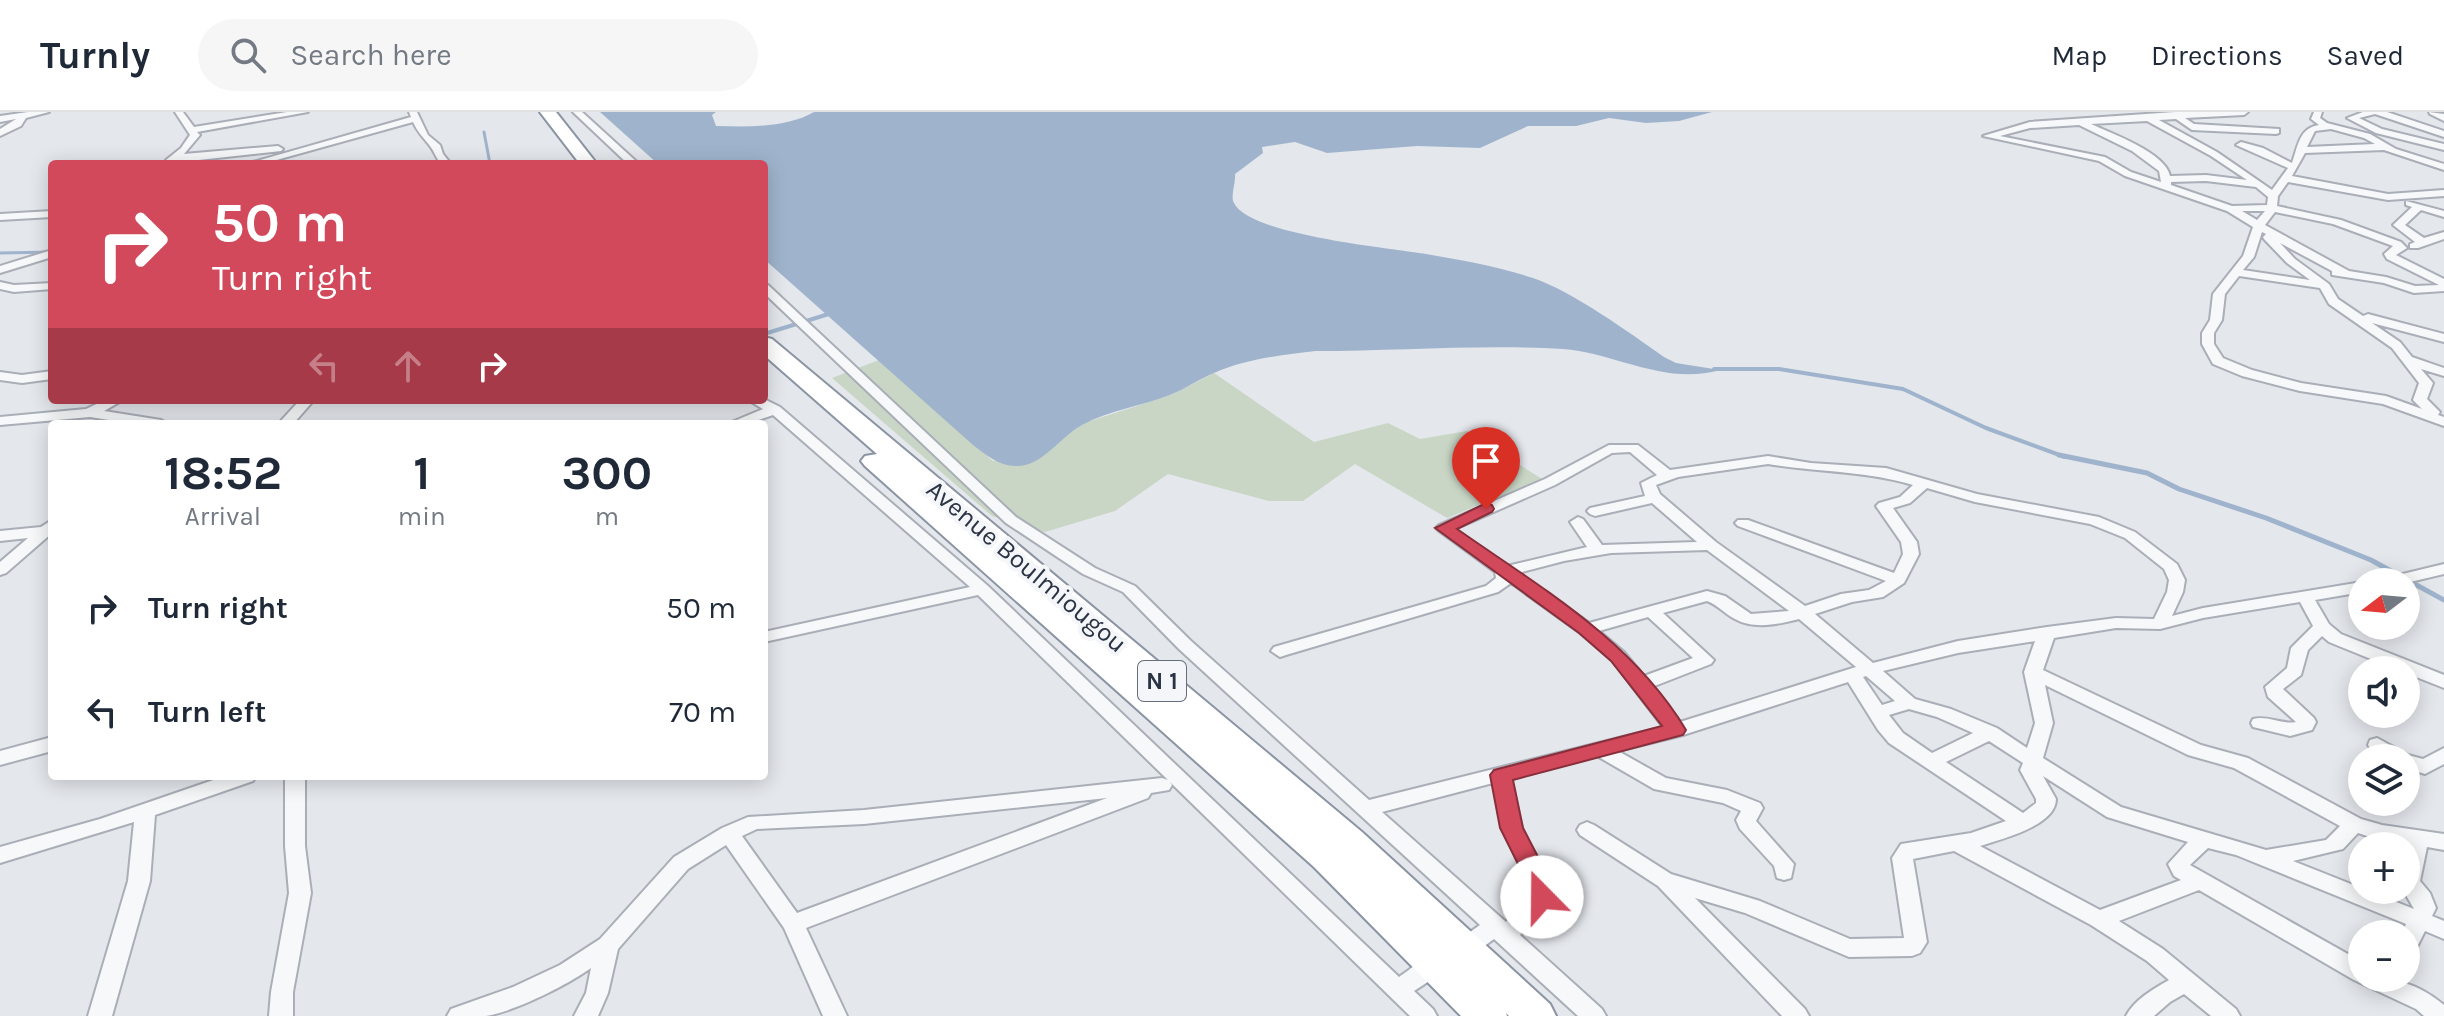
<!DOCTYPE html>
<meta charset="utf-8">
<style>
body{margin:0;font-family:Karla,sans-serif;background:#f6f6f7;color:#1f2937;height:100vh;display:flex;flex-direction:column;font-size:30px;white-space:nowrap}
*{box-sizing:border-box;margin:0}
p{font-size:26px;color:#747a83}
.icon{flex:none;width:44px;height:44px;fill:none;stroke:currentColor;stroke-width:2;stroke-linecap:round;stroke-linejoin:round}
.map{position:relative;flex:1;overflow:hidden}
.drawer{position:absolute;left:48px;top:308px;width:720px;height:360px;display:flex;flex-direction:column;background:#fff;border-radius:8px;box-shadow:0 4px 20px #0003}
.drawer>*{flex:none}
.banner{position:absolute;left:48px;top:48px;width:720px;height:244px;border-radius:8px;box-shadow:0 4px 20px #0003;background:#d1495b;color:#fff;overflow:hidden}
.needle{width:52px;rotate:254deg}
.tools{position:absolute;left:2348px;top:456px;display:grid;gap:16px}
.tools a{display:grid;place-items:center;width:72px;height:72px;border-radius:50%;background:#fff;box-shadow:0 4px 20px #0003;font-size:40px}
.pin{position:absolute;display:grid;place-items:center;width:68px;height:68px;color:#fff;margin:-82px -34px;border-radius:50% 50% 50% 0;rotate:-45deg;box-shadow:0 0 8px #0007}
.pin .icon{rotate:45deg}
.me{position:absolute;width:88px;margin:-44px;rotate:338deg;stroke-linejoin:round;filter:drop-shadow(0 0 6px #0008)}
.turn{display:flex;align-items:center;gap:28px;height:168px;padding:0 32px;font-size:36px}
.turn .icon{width:104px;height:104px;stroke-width:2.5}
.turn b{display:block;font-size:56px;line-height:68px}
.lanes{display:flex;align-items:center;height:76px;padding:0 32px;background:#0003;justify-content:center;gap:40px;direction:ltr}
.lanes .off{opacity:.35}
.eta{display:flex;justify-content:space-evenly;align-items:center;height:136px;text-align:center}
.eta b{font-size:48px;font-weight:700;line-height:56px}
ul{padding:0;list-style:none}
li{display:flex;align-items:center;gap:24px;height:104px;padding:0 32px}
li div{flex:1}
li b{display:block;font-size:30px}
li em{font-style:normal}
header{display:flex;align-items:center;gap:48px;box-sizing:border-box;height:112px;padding:0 40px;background:#fff;border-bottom:2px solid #e0e1e3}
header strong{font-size:38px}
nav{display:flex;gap:44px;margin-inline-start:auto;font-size:28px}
.search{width:560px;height:72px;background:#f6f6f7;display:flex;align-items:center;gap:20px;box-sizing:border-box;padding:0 28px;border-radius:44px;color:#747a83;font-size:30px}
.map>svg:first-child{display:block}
.green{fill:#c9d6c5}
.water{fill:#9fb4cc}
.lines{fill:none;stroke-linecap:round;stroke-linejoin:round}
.stream-far2{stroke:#9fb4cc;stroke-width:3}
.stream-far1{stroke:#9fb4cc;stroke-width:4}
.stream{stroke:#9fb4cc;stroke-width:5}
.street-casing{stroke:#a9aeb7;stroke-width:4}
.highway-casing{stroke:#8b94a3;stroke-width:4}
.street{fill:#f7f8fa;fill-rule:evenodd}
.highway{fill:#fff;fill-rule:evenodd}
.route{fill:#d1495b;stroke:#882f3b;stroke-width:2}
.labels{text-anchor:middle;stroke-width:8;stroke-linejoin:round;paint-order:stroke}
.shield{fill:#f4f6f9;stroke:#676e7b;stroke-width:2}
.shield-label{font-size:24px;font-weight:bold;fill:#2b3445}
.street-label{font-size:26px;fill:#2b3445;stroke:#f4f6f9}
</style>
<header>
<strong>Turnly</strong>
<div class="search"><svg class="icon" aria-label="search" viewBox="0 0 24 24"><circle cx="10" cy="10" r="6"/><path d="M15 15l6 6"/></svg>Search here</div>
<nav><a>Map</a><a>Directions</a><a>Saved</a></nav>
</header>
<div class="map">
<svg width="2444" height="904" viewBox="0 0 2444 904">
<rect width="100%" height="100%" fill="#e4e7ec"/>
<path class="green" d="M879 248 993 349 1050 337 1065 322 1087 310 1171 283 1214 261 1314 330 1388 311 1420 327 1467 319 1542 367 1447 406 1355 352 1303 389H1269L1168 362 1115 399 1045 420 992 404 832 266Z"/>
<path class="water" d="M600 0H716L712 3 716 14C748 15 786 16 814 0H1712L1679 9 1646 11 1609 6 1576 14H1528L1480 36 1417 34 1327 41 1295 30 1262 35 1263 41 1235 62C1236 71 1230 84 1234 91 1249 123 1391 136 1426 142 1462 148 1499 155 1533 166 1572 179 1630 221 1664 245L1676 251 1720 258C1665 274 1616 241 1563 237 1481 232 1398 239 1316 239 1282 243 1246 247 1214 261 1199 267 1185 277 1170 283 1142 294 1110 298 1082 313 1061 324 1042 355 1016 354 999 354 986 343 973 333L764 147V52H658Z"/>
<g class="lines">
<path class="stream-far2" d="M484 20 490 52
M0 141 52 140"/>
<path class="stream-far1" d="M764 222 832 201
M1714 257H1779L1903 277 1986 316 2065 345"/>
<path class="stream" d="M2059 343 2147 361 2179 377 2266 406 2371 448 2444 488"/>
<defs>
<path id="street" d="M28 0H49L26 6 21 14 0 24V17L16 7 0 10V4Z
M175 0H183L194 15 287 0H308L197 20 200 23 184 42 278 34 283 37 281 39 171 51 166 48 181 36 190 23Z
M409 0H417L428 23 440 33 443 42 451 52H441C436 46 434 39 430 34 423 25 418 21 413 10L262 52H246L411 5Z
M573 0H582L639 52H628Z
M2175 0H2248L2244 3 2185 6 2194 12 2279 17V21L2276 22 2192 18 2176 7 2159 8 2217 40 2272 78 2288 56 2236 33 2241 30 2263 36 2292 51C2298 34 2299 16 2319 13L2311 7 2314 0H2322L2320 6 2327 11 2370 22 2396 37 2444 52V58L2384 38 2305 41 2292 64 2388 82 2444 78V84L2388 88 2288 70 2278 84 2277 94 2341 108 2401 130 2407 136 2396 143 2444 167V179L2414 181 2384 171 2332 163V159L2280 131 2295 147 2329 172 2338 187 2363 204 2368 202 2444 222V230L2372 211 2400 230 2412 245 2444 256V264L2421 257 2433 271 2427 287 2440 300 2438 303 2444 305V314L2383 292 2300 279 2242 264 2213 252 2202 232V221L2210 208 2213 182 2243 144 2253 115 2227 99 2125 64 2099 49 1983 24 2030 10ZM2147 9 2211 44 2247 68 2206 63 2170 64C2166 41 2111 21 2091 12ZM2079 13 2132 39 2159 59 2161 70 2131 60 2105 45 2000 24 2030 16ZM2331 17 2364 26 2375 32 2307 35 2315 19ZM2206 69 2256 75 2268 85 2267 93 2232 94 2171 73V70ZM2242 99H2265L2257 108ZM2275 100 2333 112 2393 134 2384 142 2387 147 2439 173 2415 174 2386 165 2349 159 2265 113ZM2262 120 2266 122 2263 125 2264 127 2287 151 2310 168 2243 158 2254 145ZM2239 164 2320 176 2329 192 2392 236 2419 271 2413 288 2422 297 2386 284 2301 271 2252 258 2223 246 2214 232V221L2222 208 2225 182Z
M2363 0H2387L2444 19V25L2375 2 2359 6 2382 17 2444 32V38L2376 21 2347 6Z
M2429 0 2444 2V9L2430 2Z
M2406 89 2444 99V105L2421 98 2405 113 2424 126 2444 120V127L2418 136H2410V132L2415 130 2393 113 2412 95 2406 93Z
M52 99V105L0 108V102Z
M52 138V145L0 161V154Z
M0 170 14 173 52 171V177L14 180 0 177Z
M764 172 768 173 1016 405 1095 456 1135 474 1191 529 1369 688 1663 615 1612 548 1580 521 1511 471 1498 480 1286 543 1280 545 1271 539 1274 535 1486 474 1496 466 1495 460 1439 419 1436 416 1439 413 1545 367 1609 333H1638L1670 358 1768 344 1811 351 1886 356 1977 382 2099 405 2135 420 2177 452 2185 468 2183 480 2172 504 2203 496 2362 470V480L2315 488 2329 512 2341 522 2444 563V576L2406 561V558H2398L2329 530 2322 524 2308 538 2301 563 2283 577 2314 606 2316 610 2312 618 2290 624 2253 615 2251 611 2253 607C2268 603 2281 613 2296 610L2268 585 2265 575 2287 556 2291 536 2313 514 2300 490 2203 506 2160 517 2116 516 2054 526 2043 558 2201 633 2248 646 2361 707 2382 713 2444 722V738L2427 735 2420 769 2430 781 2436 796 2432 804 2444 809V827L2425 819 2414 841 2406 844V822H2401L2406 812 2236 743 2208 736 2190 753 2362 850V866C2396 866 2417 871 2444 893V904H2424L2416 897 2354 868 2199 778 2119 809 2163 837 2236 897 2240 904H2211L2184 882 2170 890 2154 904H2126C2134 888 2153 877 2169 868L2147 849 2091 813 1954 739 1913 747 1927 830 1920 841 1912 844 1849 845 1745 801 1695 786 1805 897 1809 904H1782L1658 774 1580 723 1577 718 1580 713 1587 710 1594 713 1671 762 1760 789 1850 827 1904 826 1892 746 1901 732 1971 721 2006 709 1889 631 1878 618 1848 570 1683 623 1618 639 1666 666 1727 678 1760 691 1763 696 1756 709 1794 752 1791 766 1784 768 1777 766 1774 754 1740 717 1736 708 1741 699 1723 691 1654 677 1597 644 1511 666 1522 716 1553 776 1550 791 1520 823 1602 897 1606 904H1578L1494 827C1482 835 1469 850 1453 844L1450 838 1453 832 1480 813 1179 537 1123 480 1083 462 1006 411 764 181ZM1630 340 1657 363 1641 371 1645 384 1590 396 1587 399 1590 402 1595 404 1652 391 1697 430 1602 433 1583 407 1578 405 1570 410 1587 435 1507 454 1455 417 1555 373 1612 341ZM1768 352C1816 360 1867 359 1913 373L1900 385 1879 391 1876 394 1901 430 1903 442 1894 461 1748 408H1738L1735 411 1738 414 1886 469 1869 478 1841 482 1805 494 1716 430 1660 382 1656 373 1678 365ZM1927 376 1975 390 2090 412 2125 426 2164 457 2169 468 2167 480 2154 507 2116 506 2047 515 1958 529 1873 551 1815 502 1852 490 1883 485 1904 471 1919 442 1917 430 1893 396 1910 391ZM1707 438 1789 499 1751 502 1725 484 1707 479 1589 511 1518 461 1564 449 1611 441ZM1707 489C1718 493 1725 502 1735 507 1755 518 1779 512 1799 507L1856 555 1680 610 1652 575 1711 552 1714 548 1663 501ZM1648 505 1693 546 1644 564 1624 540 1599 519ZM2035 529 2024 560 2035 611 2027 636 1997 616 1951 597 1915 587 1883 559 1958 541ZM1866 564 1895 589 1882 593 1863 565ZM2045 573 2188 643 2234 656 2340 714 2326 728 2266 738 2121 695 2043 646 2053 611ZM1909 597 1937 605 1973 621 1932 641 1903 621 1889 603ZM1989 629 2023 651 2020 658 2036 687V691L2023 701 1946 650ZM2043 664 2107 705 2188 730 2168 752 2174 764 2181 768 2100 798 1980 734C2001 727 2056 714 2056 687ZM1493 671 1502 716 1531 776V782L1506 810 1382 700ZM2358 721 2382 729 2408 732 2406 778H2403L2414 797 2293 749 2343 737Z
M52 259V267L22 271 0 268V260L22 263Z
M764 287 780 295 988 474 1399 865C1413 856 1429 839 1446 844L1449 851 1446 858 1414 879 1433 897 1437 904H1410L1170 670 1172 673 1169 678 1151 681 1148 686 806 816 847 904H823L784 816 726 733 688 757 618 837 608 881 598 904H574L586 881 591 856C567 873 516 899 486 904 474 904 460 904 447 904L451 897 513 875 560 853 600 827 674 745 722 716 748 705 864 698 1162 666 1168 668 978 483 764 530V520L970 475 773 303 747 312H727L763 297 748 288ZM1107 686 797 801 742 724 757 717 864 712Z
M105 288H123L104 299 161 308 168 312H134L90 305 0 313V305L86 297Z
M300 288H314L293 312H278Z
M52 408V421L6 461 0 463V450L28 426 0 429V419L41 415Z
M2444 452V462L2406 471 2380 470 2382 467Z
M52 625V639L0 653V639Z
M2377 626 2408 643 2423 647 2444 636V652L2425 662 2406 656V646C2391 646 2377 647 2368 633L2370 628Z
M225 664H256L253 669 155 703 150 769 112 904H88L128 769 134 710 0 751V735L100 707Z
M285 664H305V734L311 781 293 880V904H269L271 880 289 781 285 734Z"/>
<path id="highway" d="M540 0H556L597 52H580Z
M764 225 772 227 1362 720 1550 892 1556 904H1509L1506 901 1507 904H1461L1314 755 865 354 861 349 865 344 877 342 764 243Z"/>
</defs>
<use href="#street" class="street-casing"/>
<use href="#highway" class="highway-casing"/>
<use href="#street" class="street"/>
<use href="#highway" class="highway"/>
</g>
<path class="route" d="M1486 391 1492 393 1494 397 1492 400 1457 417C1540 475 1632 528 1686 618L1683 623 1513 668 1523 716 1554 776 1551 791 1542 794 1534 791 1530 776 1500 716 1490 663 1494 658 1662 614 1611 549 1579 521 1435 416Z"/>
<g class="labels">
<rect class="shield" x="1138" y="549" width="48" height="40" rx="6"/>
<g class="shield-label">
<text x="1162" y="577">N 1</text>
</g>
<g class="street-label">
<text transform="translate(1027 454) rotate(40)" y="9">Avenue Boulmiougou</text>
</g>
</g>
</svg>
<div class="tools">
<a><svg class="needle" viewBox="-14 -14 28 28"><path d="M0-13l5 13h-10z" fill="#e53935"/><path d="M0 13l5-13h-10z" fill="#747a83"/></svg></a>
<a><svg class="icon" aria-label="sound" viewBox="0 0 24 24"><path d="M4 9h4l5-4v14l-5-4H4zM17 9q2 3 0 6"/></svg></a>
<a><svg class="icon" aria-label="layers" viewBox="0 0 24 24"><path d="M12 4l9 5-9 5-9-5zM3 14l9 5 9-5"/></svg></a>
<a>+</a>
<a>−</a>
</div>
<div class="pin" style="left:1486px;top:397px;background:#d93025"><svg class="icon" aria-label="arrive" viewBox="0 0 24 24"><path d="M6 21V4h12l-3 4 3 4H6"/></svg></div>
<svg class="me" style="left:1542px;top:785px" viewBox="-20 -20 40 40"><circle r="19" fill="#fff"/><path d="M0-13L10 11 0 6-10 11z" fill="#d1495b"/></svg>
<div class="banner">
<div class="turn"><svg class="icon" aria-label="right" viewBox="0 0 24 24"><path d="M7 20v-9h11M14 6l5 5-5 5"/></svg><div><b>50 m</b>Turn right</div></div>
<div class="lanes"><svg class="icon off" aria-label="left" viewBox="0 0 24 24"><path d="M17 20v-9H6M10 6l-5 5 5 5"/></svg><svg class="icon off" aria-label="ahead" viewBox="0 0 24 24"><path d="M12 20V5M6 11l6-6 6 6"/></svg><svg class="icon" aria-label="right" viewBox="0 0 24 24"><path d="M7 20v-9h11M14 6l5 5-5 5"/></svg></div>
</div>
<section class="drawer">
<div class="eta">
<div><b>18:52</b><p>Arrival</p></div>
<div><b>1</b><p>min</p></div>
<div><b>300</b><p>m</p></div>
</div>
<ul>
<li><svg class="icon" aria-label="right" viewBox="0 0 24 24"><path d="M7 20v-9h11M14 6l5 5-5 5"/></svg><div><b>Turn right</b></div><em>50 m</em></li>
<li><svg class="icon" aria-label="left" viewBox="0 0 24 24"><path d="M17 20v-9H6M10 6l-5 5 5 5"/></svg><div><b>Turn left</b></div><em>70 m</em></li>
</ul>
</section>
</div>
